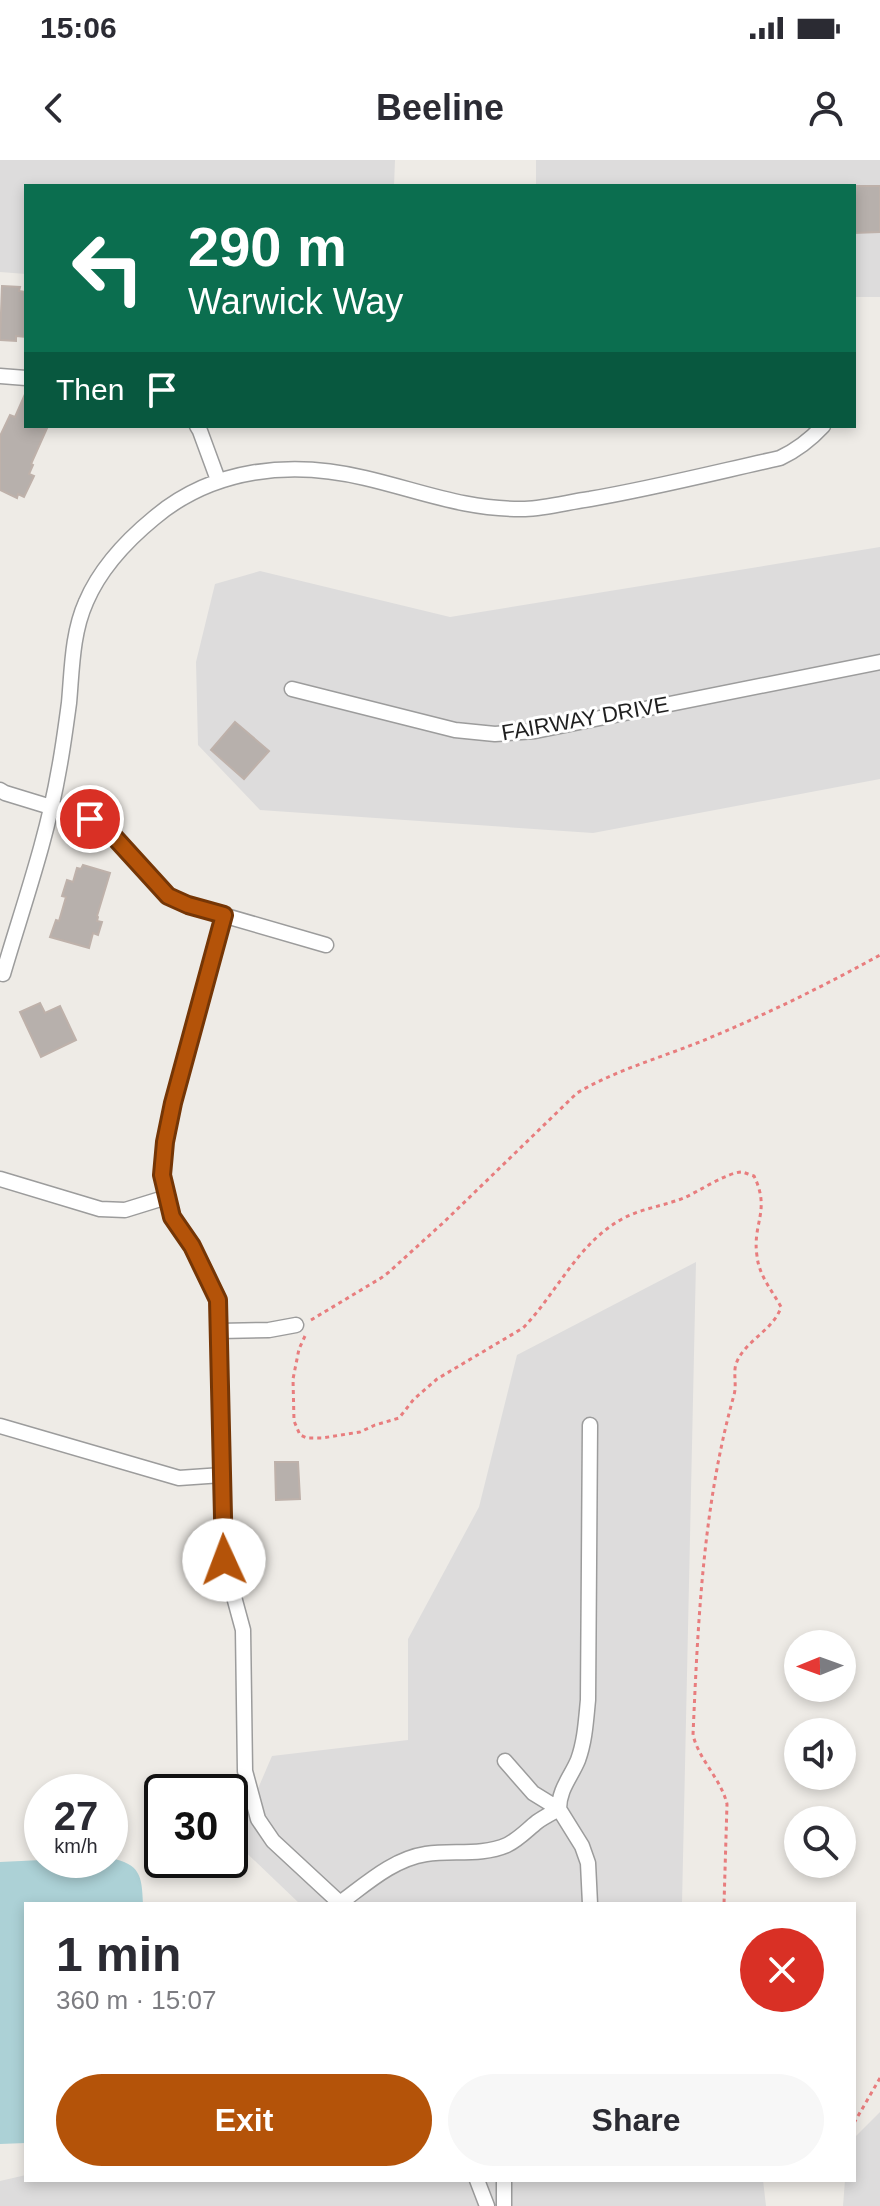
<!DOCTYPE html>
<meta charset="utf-8">
<style>
body{margin:0;font-family:Arial,sans-serif;background:#f7f7f7;color:#2b2b33;height:100vh;display:flex;flex-direction:column;font-size:30px;white-space:nowrap}
*{box-sizing:border-box;margin:0}
p{font-size:26px;color:#7c7c81}
.icon{flex:none;width:44px;height:44px;fill:none;stroke:currentColor;stroke-width:2;stroke-linecap:round;stroke-linejoin:round}
.map{position:relative;flex:1;overflow:hidden}
.drawer{position:absolute;left:24px;top:1742px;width:832px;height:280px;display:flex;flex-direction:column;background:#fff;border-radius:0px;box-shadow:0 4px 12px #0003}
.drawer>*{flex:none}
.top-card{position:absolute;left:24px;top:24px;width:832px;height:244px;border-radius:0px;box-shadow:0 4px 12px #0003;background:#0b6e4f;color:#fff;overflow:hidden}
.needle{width:52px;rotate:269deg}
.controls{position:absolute;left:784px;top:1470px;display:grid;gap:16px}
.controls a{display:grid;place-items:center;width:72px;height:72px;border-radius:50%;background:#fff;box-shadow:0 4px 12px #0003;font-size:40px}
.speed{position:absolute;left:24px;top:1614px;display:flex;gap:16px;font-size:40px;font-weight:700;text-align:center}
.speed>*{display:grid;place-content:center;width:104px;height:104px;border-radius:50%;background:#fff;box-shadow:0 4px 12px #0003;line-height:1}
.speed small{font-size:20px;font-weight:400}
.speed .limit{border:4px solid #111;border-radius:12px;background:#fff;color:#111}
.pin{position:absolute;display:grid;place-items:center;width:68px;height:68px;color:#fff;margin:-34px;border:4px solid #fff;border-radius:50%;box-shadow:0 2px 8px #0007}
.me{position:absolute;width:88px;margin:-44px;rotate:358deg;stroke-linejoin:round;filter:drop-shadow(0 0 6px #0008)}
.turn{display:flex;align-items:center;gap:28px;height:168px;padding:0 32px;font-size:36px}
.turn .icon{width:104px;height:104px;stroke-width:2.5}
.turn b{display:block;font-size:56px;line-height:68px}
.then{display:flex;align-items:center;height:76px;padding:0 32px;background:#0003;gap:16px;font-size:30px}
.round{display:grid;place-items:center;flex:none;width:84px;height:84px;border-radius:42px;background:#f7f7f7}
.head{display:flex;align-items:center;justify-content:space-between;height:136px;padding:0 32px}
h1{font-size:48px;font-weight:700;line-height:60px}
.action{display:flex;gap:16px;margin-top:auto;padding:16px 32px}
.action a{flex:1;height:92px;border-radius:48px;background:#b45309;color:#fff;font-size:32px;font-weight:700;line-height:92px;text-align:center}
.action a+a{background:#f7f7f7;color:#2b2b33}
.status{display:flex;justify-content:space-between;align-items:center;height:56px;padding:0 40px;background:#fff;direction:ltr}
.status svg{height:22px;fill:currentColor}
header{display:flex;justify-content:space-between;align-items:center;height:104px;padding:0 32px;background:#fff;font-size:36px;font-weight:700}
.map>svg:first-child{display:block}
.residential{fill:#dddcdc}
.water{fill:#acd1d6}
.building{fill:#b7b0ac;stroke:#beb1aa;stroke-width:2}
.lines{fill:none;stroke-linecap:round;stroke-linejoin:round}
.minor-casing{stroke:#9c9c9c;stroke-width:17}
.path{stroke:#e87d7e;stroke-width:3;stroke-dasharray:4 4;stroke-linecap:butt}
.minor{stroke:#fff;stroke-width:14}
.route-casing{stroke:#753606;stroke-width:20}
.route{stroke:#b45309;stroke-width:14}
.labels{text-anchor:middle;stroke-width:6;stroke-linejoin:round;paint-order:stroke}
.street-label{font-size:22px;fill:#1f1f1f;stroke:#fff}
</style>
<div class="status"><b>15:06</b><svg viewBox="0 0 49 12"><path d="M0 12V9h3v3zM5 12V6h3v6zM10 12V3h3v9zM15 12V0h3v12zM26 1h20v11H26zM47 4h2v5h-2z"/></svg></div>
<header><svg class="icon" aria-label="back" viewBox="0 0 24 24"><path d="M15 5l-7 7 7 7"/></svg>Beeline<svg class="icon" aria-label="person" viewBox="0 0 24 24"><circle cx="12" cy="8" r="4"/><path d="M4 21q1-7 8-7t8 7"/></svg></header>
<div class="map">
<svg width="880" height="2046" viewBox="0 0 880 2046">
<rect width="100%" height="100%" fill="#eeebe6"/>
<path class="residential" d="M0 0H395L394 26H26V114L0 112Z
M536 0H880V137H854V26H536Z
M880 387V619L593 673 260 650 198 585 196 502 215 424 260 411 450 457Z
M696 1102 682 1744H300L235 1682 272 1596 408 1580V1479L479 1347 517 1195Z
M880 1952V2046H843L845 2020H854V1978Z
M26 2015V2020H763L766 2046H0V2021Z"/>
<path class="water" d="M110 1698C140 1704 142 1715 143 1744H26V1983L0 1984V1702L42 1700H110Z"/>
<path class="building" d="M854 26H880V72L854 73Z
M2 126 20 127 19 131 26 132V177L16 176V181L0 180Z
M26 232V266H48L31 304 33 305 29 314 34 316 24 337 18 334 17 338 0 330V276L10 255 15 257Z
M235 562 269 591 244 619 211 590Z
M83 705 110 713 97 756 98 757 97 761 102 762 98 775 93 773 89 788 50 777 56 760 59 761 66 737 62 736 67 720 73 722 77 708 81 709Z
M40 843 45 853 60 846 76 880 41 897 20 852Z
M275 1302H298L300 1339 276 1340Z"/>
<g class="lines">
<defs>
<path id="minor" d="M0 216 26 218
M197 266 200 271 218 320
M292 529 455 570 495 574 535 571 880 502
M0 630 5 633 90 659 107 669 168 736 188 745 326 785
M224 755 173 943 165 982 162 1015 172 1057 192 1086 218 1140 224 1400 243 1470 245 1611 258 1659 273 1681 341 1744
M0 813 3 814C23 746 47 679 59 609 63 588 66 565 69 543 72 510 72 473 86 442 100 409 126 381 154 358 213 308 291 300 365 318 421 331 465 350 525 349 546 348 569 342 590 339 654 328 717 312 780 298 797 290 810 280 823 266
M0 1019 100 1049 125 1050 167 1037
M219 1171 269 1170 296 1165
M0 1266 179 1318 222 1315
M340 1743C366 1724 393 1699 426 1694 453 1690 481 1696 507 1685 519 1679 527 1670 537 1662 544 1657 552 1653 559 1649L533 1633 505 1601
M590 1744 588 1703 582 1686 559 1649C559 1629 571 1617 578 1600 585 1581 586 1560 588 1540L590 1265
M477 2020 487 2046
M504 2046V2020"/>
</defs>
<use href="#minor" class="minor-casing"/>
<path class="path" d="M311 1160 381 1118 389 1112 444 1062 577 933C616 910 660 898 702 881 763 856 822 827 880 795
M305 1176 299 1189 293 1219 294 1261 300 1275 307 1278H322L360 1272 375 1265 399 1258 414 1239 437 1219 523 1168C557 1133 577 1084 622 1059 642 1048 665 1046 686 1037 699 1031 728 1012 742 1012 746 1013 750 1015 754 1016 771 1051 752 1063 757 1096 759 1116 772 1130 781 1147 774 1170 744 1181 736 1204 733 1214 737 1224 734 1235 703 1345 698 1461 693 1575 699 1600 721 1619 727 1644L724 1744
M854 1963 880 1918
M819 2020H822"/>
<use href="#minor" class="minor"/>
</g>
<g class="lines">
<defs>
<path id="route" d="M90 659 107 669 168 736 188 745 224 755 173 943 165 982 162 1015 172 1057 192 1086 218 1140 224 1400"/>
</defs>
<use href="#route" class="route-casing"/>
<use href="#route" class="route"/>
</g>
<g class="labels">
<g class="street-label">
<text transform="translate(585 558) rotate(-10)" y="8">FAIRWAY DRIVE</text>
</g>
</g>
</svg>
<div class="controls">
<a><svg class="needle" viewBox="-14 -14 28 28"><path d="M0-13l5 13h-10z" fill="#e53935"/><path d="M0 13l5-13h-10z" fill="#7c7c81"/></svg></a>
<a><svg class="icon" aria-label="sound" viewBox="0 0 24 24"><path d="M4 9h4l5-4v14l-5-4H4zM17 9q2 3 0 6"/></svg></a>
<a><svg class="icon" aria-label="search" viewBox="0 0 24 24"><circle cx="10" cy="10" r="6"/><path d="M15 15l6 6"/></svg></a>
</div>
<div class="speed"><div>27<small>km/h</small></div><div class="limit">30</div></div>
<div class="pin" style="left:90px;top:659px;background:#d93025"><svg class="icon" aria-label="arrive" viewBox="0 0 24 24"><path d="M6 21V4h12l-3 4 3 4H6"/></svg></div>
<svg class="me" style="left:224px;top:1400px" viewBox="-20 -20 40 40"><circle r="19" fill="#fff"/><path d="M0-13L10 11 0 6-10 11z" fill="#b45309"/></svg>
<div class="top-card">
<div class="turn"><svg class="icon" aria-label="left" viewBox="0 0 24 24"><path d="M17 20v-9H6M10 6l-5 5 5 5"/></svg><div><b>290 m</b>Warwick Way</div></div>
<div class="then">Then<svg class="icon" aria-label="arrive" viewBox="0 0 24 24"><path d="M6 21V4h12l-3 4 3 4H6"/></svg></div>
</div>
<section class="drawer">
<div class="head"><div><h1>1 min</h1><p>360 m · 15:07</p></div><a class="round" style="background:#d93025;color:#fff"><svg class="icon" aria-label="close" viewBox="0 0 24 24"><path d="M6 6l12 12M18 6L6 18"/></svg></a></div>
<div class="action"><a>Exit</a><a>Share</a></div>
</section>
</div>
